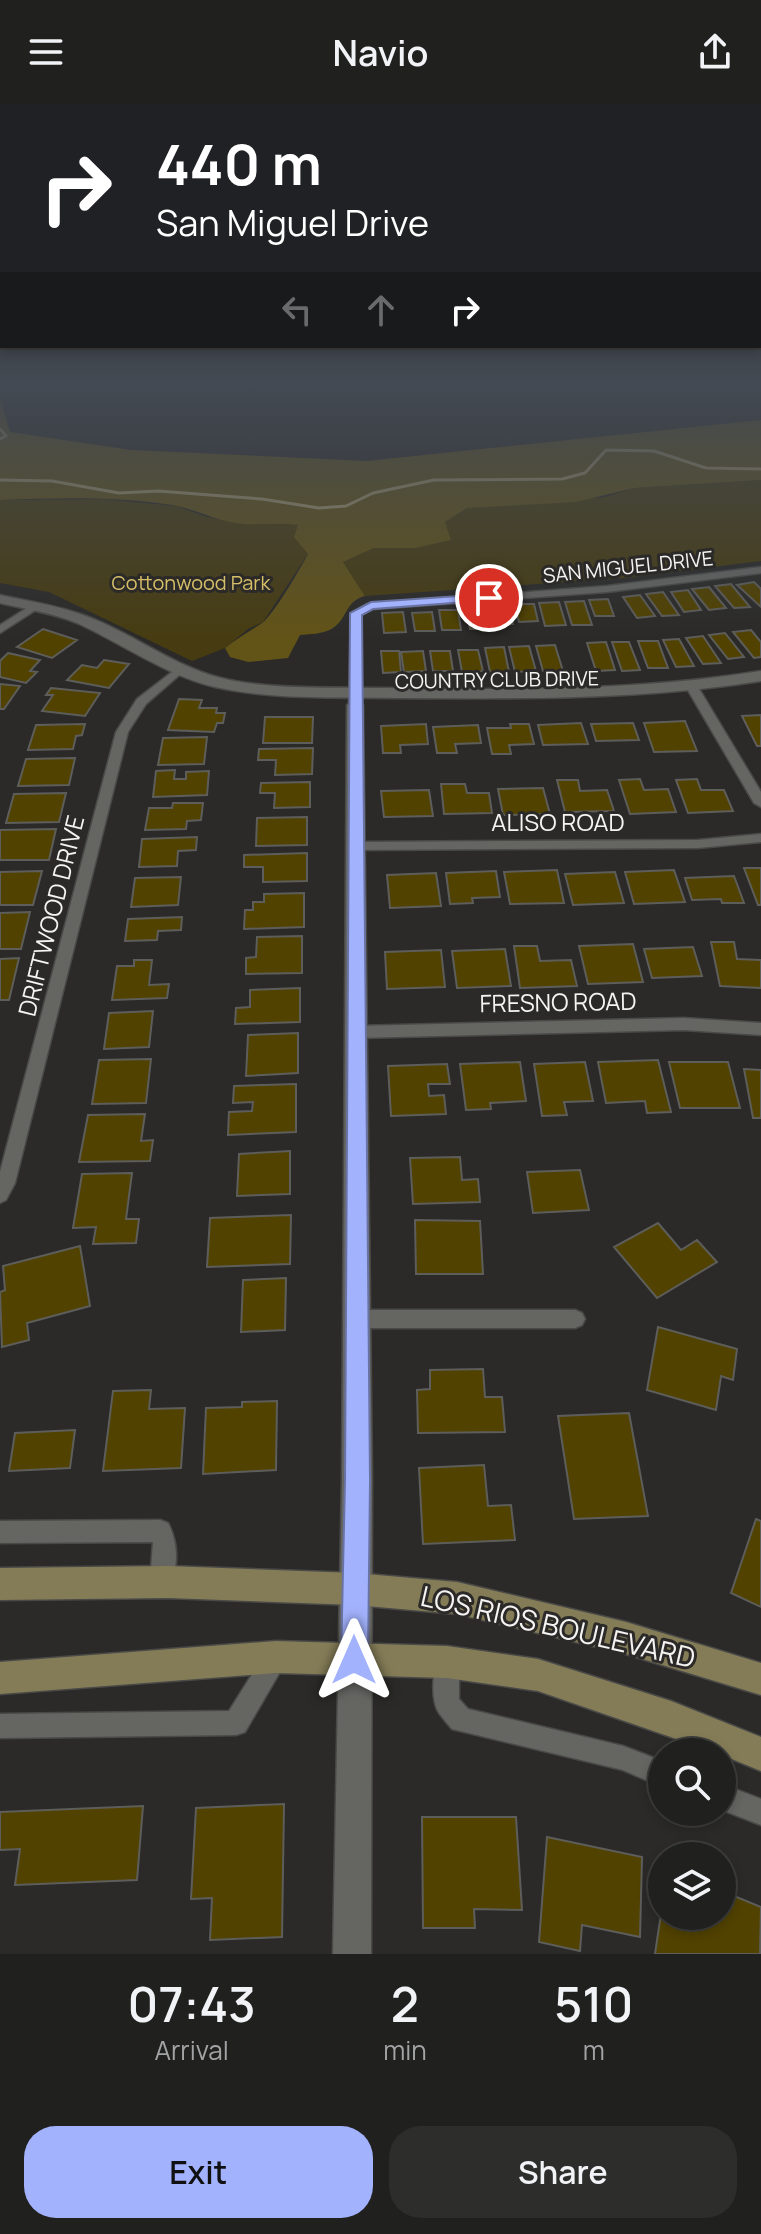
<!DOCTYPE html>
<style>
body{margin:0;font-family:Manrope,sans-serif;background:#2d2d2b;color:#f1f3f6;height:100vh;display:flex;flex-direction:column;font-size:30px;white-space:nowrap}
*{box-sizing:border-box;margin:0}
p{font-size:26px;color:#a2a3a4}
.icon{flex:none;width:44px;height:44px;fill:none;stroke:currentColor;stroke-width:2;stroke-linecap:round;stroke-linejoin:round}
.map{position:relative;height:1850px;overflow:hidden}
.details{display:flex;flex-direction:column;background:#20201e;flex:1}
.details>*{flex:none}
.guide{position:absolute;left:0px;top:0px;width:762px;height:244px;box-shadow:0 4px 12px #0003,0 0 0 2px #3d3e3c;background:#202124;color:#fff;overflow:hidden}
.tools{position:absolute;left:648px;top:1634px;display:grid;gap:16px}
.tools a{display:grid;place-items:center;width:88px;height:88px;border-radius:50%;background:#20201e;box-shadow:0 4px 12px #0003,0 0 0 2px #3d3e3c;font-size:40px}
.pin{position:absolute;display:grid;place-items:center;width:68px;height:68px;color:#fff;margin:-34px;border:4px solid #fff;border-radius:50%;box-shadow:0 2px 8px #0007}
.me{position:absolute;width:88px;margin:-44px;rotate:0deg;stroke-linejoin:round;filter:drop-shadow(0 0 6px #0008)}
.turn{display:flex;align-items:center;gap:28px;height:168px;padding:0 24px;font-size:36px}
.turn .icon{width:104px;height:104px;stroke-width:2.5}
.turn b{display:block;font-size:56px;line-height:68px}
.lanes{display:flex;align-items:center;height:76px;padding:0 24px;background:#0003;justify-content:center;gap:40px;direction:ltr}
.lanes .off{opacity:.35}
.eta{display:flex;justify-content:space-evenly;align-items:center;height:136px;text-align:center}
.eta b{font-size:48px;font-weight:600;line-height:56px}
.button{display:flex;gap:16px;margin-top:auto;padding:16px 24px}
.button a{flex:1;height:92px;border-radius:32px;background:#a3b2fd;color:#111;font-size:32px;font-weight:600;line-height:92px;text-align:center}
.button a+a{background:#2d2d2b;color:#f1f3f6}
header{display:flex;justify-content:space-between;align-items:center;height:104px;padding:0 24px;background:#20201e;font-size:36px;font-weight:600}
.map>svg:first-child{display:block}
.green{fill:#473c11}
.forest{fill:#625317}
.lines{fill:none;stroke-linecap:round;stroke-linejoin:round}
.stream{stroke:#a0956c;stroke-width:3}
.building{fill:#514200;stroke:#5d5d5a;stroke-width:2}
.minor-casing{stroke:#494947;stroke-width:3}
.tertiary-casing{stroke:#494947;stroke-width:3}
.secondary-casing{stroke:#494947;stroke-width:3}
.minor{fill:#656562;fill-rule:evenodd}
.tertiary{fill:#656562;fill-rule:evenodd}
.secondary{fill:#847c57;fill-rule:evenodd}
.route{fill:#a3b2fd;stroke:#6a74a4;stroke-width:2}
.labels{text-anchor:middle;stroke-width:6;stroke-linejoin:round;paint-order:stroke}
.far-street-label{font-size:20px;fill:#f5f4f2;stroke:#2b2a28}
.far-park-label{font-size:20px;fill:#d6be68;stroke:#2b2a28}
.street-label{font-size:24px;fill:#f5f4f2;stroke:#2b2a28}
.near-street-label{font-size:28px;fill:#f5f4f2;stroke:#2b2a28}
</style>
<header><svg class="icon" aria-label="menu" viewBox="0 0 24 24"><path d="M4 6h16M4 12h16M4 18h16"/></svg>Navio<svg class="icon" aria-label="share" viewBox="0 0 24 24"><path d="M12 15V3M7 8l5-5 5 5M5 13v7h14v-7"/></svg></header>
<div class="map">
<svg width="761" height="1850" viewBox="0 0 761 1850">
<rect width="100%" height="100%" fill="#2b2a28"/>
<path class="green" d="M761 376V457L623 474 365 492 343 458 374 444H416L450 436 445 418 467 404 605 393 634 384Z
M103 395 176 402 207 413 243 420 275 418 299 421 308 450 263 518 248 525 225 544 192 557 49 488 0 479V396Z"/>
<path class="forest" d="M0 295 10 328 131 346 367 357 761 316V376L634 384 576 398 467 404 445 418 451 436 416 444H374L343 458 365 492C345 497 348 514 333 524 324 530 311 530 300 531L288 554 248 558 230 553 225 544C237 534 249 528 262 519 274 510 300 465 308 450L294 433 298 421C279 418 262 421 243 420 218 418 196 405 172 401 115 392 57 394 0 396Z"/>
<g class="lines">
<path class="stream" d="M0 325 6 332 0 335
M0 376 52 377 119 389 158 387 262 395 319 404 346 402 373 389 434 376 562 375 585 369 606 346 654 347 706 364 761 365"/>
</g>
<path class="building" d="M754 478 761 485V503L737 481Z
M731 480 750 503 734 504 715 482Z
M709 483 726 504 709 506 692 485Z
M688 486 701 506 684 508 671 488Z
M663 488 679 511 662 512 646 490Z
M640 491 655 512 637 514 623 493Z
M608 495 614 512H595L589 496Z
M584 497 592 521H572L565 498Z
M559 498 566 521 545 522 539 499Z
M514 500H534L538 517 519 518Z
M508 502 513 520 494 521 489 503Z
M484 503 489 525H470L465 504Z
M439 506H458L461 526H442Z
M403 508 406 528 384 529 382 509Z
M432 508 435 527H415L412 509Z
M43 525 77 536 52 554 17 543Z
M751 526 761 538V553L754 554 733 528Z
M725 529 744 553 728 555 709 531Z
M703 532 721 559 703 560 686 534Z
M679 535 694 562 676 563 663 536Z
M638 537H658L668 564H648Z
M606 538 615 566 596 567 587 539Z
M612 538H629L640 566 622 567Z
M555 541 563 567H543L536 542Z
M529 542 536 567 515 568 509 543Z
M504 543 509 568H490L485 544Z
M458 546H478L483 567 462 568Z
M381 547H399L401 568 383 569Z
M423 547 426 567 404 568 401 548Z
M430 547H450L453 567H433Z
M8 549 40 556 30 567 37 568 26 579 0 573V557Z
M104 556 129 560 109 584 67 576 82 561 97 564Z
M0 580 20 582 4 605H0Z
M51 584 100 589 85 612 42 607 53 591H46Z
M179 595 202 596 199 604H217L216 609H225L223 619H217L214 628 168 626Z
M761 611V642H757L742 612Z
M265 613H313L312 639H263Z
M685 617 697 647 654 648 644 619Z
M581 619 588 640 543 641 538 621Z
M633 619 639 636 596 637 591 620Z
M85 620 82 631 76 632 73 645 28 646 36 621Z
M426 620 428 640 400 641 401 649H383L381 622Z
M510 620H529L534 640 509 641 511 650H492L487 624H511Z
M478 621 481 639 455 640 457 649H437L433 623Z
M207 633 204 660 158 661 163 634Z
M313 644 312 670 275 671 276 656H258L259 645Z
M75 654 69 681 18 682 26 655Z
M175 666 174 675H186V668L209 667 207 691 153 693 156 667Z
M640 675 644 686 668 685 676 708 630 710 619 676Z
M697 675 701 686H724L733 707 688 709 676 676Z
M557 676H578L580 687 607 686 614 707 565 708Z
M310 678V703L274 704 275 689H260L261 679Z
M441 680H465L467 689H489L492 709 444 710Z
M543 684 550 710 503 711 498 685Z
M429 686 433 712 384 713 381 687Z
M66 689 59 718 6 719 14 690Z
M173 699H203L201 716 187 717 186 725 145 726 149 704H172Z
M307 713V741L256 742 257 714Z
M56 725 49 756H0V726Z
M197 733 196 746 178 747 177 762 139 763 142 735Z
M307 749V777L263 778V763H244V751Z
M744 764H761V801H758Z
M557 766 564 799 510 800 504 768Z
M674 766 685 798 634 800 625 768Z
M42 767 33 801H0V768Z
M496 767 500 793 472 794 473 799 450 800 446 769Z
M615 768 624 799 573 801 565 770Z
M436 769 441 802 390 804 387 771Z
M734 772 744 799H722L721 795 692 796 685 774Z
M181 773 178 801 131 803 135 774Z
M304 789V823L244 825 245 806H253V798H264V790Z
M30 808 21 845H0V809Z
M182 813 181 826 158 827 157 836 125 837 128 815Z
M302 832V869L246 870V854L256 853 257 833Z
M711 838H734L737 855 761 856V884L720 882Z
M633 840 643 878 588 880 579 842Z
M514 842H537L540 857 571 856 577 882 520 884Z
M693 843 702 872 652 874 644 845Z
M505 845 511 882 457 884 452 847Z
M441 846 445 883 387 885 385 848Z
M19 854 9 896H0V855Z
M134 856H152L149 881 169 880 167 894 112 896 117 862H134Z
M300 884V918L235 920 236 904 250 903V886Z
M153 907 149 943 104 945 109 909Z
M298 929V969L246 972 248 931Z
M151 955 146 999 92 1000 99 956Z
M658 956 671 1008 647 1009 645 997 606 999 598 958Z
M520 958 526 997 490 999 491 1005 466 1006 460 960Z
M585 958 593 997 564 998 567 1011 542 1012 534 960Z
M669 958H728L740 1004H680Z
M447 960 450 980H428L429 992 444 991 446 1010 391 1012 388 962Z
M744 965 761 966V1014H753Z
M296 980V1028L228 1031 229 1008 252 1007 253 998 233 999 234 982Z
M145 1010 141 1037 153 1036 150 1057 79 1058 88 1011Z
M290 1047V1090L237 1092 239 1050Z
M460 1053 462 1076 478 1075 480 1098 413 1100 410 1054Z
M580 1066 589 1106 533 1109 527 1068Z
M132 1069 126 1115H139L136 1139 93 1140 96 1123 73 1124 82 1070Z
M291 1111 290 1160 207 1163 210 1114Z
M415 1116 480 1117 483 1170H416Z
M658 1119 681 1146 697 1136 717 1158 657 1194 614 1143Z
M80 1142 90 1202 27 1219 29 1236 2 1243 0 1188 5 1186 3 1162Z
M286 1174 285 1226 241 1228 243 1176Z
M658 1223 737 1245 733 1276 721 1272 716 1306 647 1286Z
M483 1265 485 1293H502L505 1328 418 1329 417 1286 430 1285V1266Z
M151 1286 149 1305 185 1304 181 1364 103 1367 113 1287Z
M277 1297 276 1366 203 1370 206 1304 242 1303V1298Z
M629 1309 648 1412 574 1415 558 1312Z
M75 1326 70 1364 9 1367 15 1329Z
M484 1361 488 1402 511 1401 515 1436 423 1440 419 1364Z
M756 1415 761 1417V1503L731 1489Z
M284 1700 282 1833 210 1836 212 1794 191 1795 196 1704Z
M143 1702 137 1776 15 1781 20 1745 0 1746V1708Z
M422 1713H516L522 1806 474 1805 475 1824H423Z
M547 1733 642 1753 640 1833 582 1821 580 1847 539 1838Z
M722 1787 761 1803 760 1850H655L662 1803V1812H722Z"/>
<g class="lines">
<defs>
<path id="minor" d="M761 463V469L607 488 373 505 361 511V601L355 605 349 601 351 509 367 500 607 482Z
M33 500 42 502 0 529V521Z
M181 561 187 564 185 566 146 600 128 628 15 1079 6 1096 0 1099V1068L116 628 137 595Z
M692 579 698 583 761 688V703L754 699 686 583Z
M761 730V738L698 744 356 746 349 742 356 738 698 736Z
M684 914 761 919V931L684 926 356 934 348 928 356 922Z
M357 1206H575L582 1209 585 1215 582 1221 575 1224H357L350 1221 347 1215 350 1209Z
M160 1416 168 1419C179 1440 178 1464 169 1486L161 1489 153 1486 150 1478 153 1438 0 1439V1417Z
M276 1541 284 1545 288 1553 284 1561 245 1628 236 1631 0 1634V1610L229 1607 268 1545Z
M447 1546 455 1550 459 1558V1595L468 1605 623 1642 662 1657V1683L623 1666 452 1625C448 1620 443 1615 439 1609 430 1596 433 1564 439 1550Z
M722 1680 761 1695V1721L722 1706Z"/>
<path id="tertiary" d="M0 491C27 497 56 501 83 511 130 527 172 562 221 574 268 586 335 583 385 584 510 586 637 587 761 567V577C641 596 518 595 397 594 337 593 273 596 215 583 167 572 121 539 77 519 53 509 25 505 0 499Z
M355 596 363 601 372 1377 371 1850H333L342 1377 347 601Z"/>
<path id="secondary" d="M168 1462 355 1469 457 1478 626 1518 761 1559V1591L626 1550 457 1510 355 1501 168 1494 0 1496V1464Z
M276 1537 447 1542 538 1555 671 1597 761 1633V1667L722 1651V1648H714L538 1587 447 1574 276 1569 0 1590V1558Z"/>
</defs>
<use href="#minor" class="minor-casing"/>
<use href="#tertiary" class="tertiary-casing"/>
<use href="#secondary" class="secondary-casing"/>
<use href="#minor" class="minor"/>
<use href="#tertiary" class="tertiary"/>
<use href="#secondary" class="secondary"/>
</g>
<linearGradient id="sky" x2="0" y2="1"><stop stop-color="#181716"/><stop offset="0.52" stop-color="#444a53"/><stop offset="1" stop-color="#444a53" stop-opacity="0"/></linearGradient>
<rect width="761" height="535" fill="url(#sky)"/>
<path class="route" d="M489 490 495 494 493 496 373 505 362 511 370 1377 368 1556 364 1566 354 1570 345 1566 341 1556 345 1377 350 509 371 498Z"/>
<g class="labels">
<g class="far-street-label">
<text transform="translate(628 463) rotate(-6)" y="7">SAN MIGUEL DRIVE</text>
<text transform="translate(497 576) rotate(-1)" y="7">COUNTRY CLUB DRIVE</text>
</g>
<g class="far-park-label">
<text x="191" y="486">Cottonwood Park</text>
</g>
<g class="street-label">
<text x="558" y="727">ALISO ROAD</text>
<text transform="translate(52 812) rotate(-76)" y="8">DRIFTWOOD DRIVE</text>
<text transform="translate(558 899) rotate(-1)" y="8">FRESNO ROAD</text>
</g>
<g class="near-street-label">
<text transform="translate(558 1523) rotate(13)" y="10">LOS RIOS BOULEVARD</text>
</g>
</g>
</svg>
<div class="tools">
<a><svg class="icon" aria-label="search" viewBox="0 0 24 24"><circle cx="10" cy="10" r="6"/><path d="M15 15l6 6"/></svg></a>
<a><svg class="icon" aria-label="layers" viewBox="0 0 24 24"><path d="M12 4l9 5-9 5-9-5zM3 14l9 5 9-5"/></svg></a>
</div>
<div class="pin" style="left:489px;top:494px;background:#d93025"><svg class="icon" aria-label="arrive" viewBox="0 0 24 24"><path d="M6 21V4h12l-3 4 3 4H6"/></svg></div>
<svg class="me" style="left:354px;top:1556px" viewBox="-20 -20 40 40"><path d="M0-17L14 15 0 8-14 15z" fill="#a3b2fd" stroke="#fff" stroke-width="4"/></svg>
<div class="guide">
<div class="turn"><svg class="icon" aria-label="right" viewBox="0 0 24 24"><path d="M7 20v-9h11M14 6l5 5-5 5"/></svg><div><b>440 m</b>San Miguel Drive</div></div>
<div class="lanes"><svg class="icon off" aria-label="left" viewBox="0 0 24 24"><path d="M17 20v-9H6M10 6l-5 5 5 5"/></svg><svg class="icon off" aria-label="ahead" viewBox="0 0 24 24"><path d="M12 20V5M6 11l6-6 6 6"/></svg><svg class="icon" aria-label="right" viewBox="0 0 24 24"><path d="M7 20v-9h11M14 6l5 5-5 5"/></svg></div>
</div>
</div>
<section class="details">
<div class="eta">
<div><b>07:43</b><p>Arrival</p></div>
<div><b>2</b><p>min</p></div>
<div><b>510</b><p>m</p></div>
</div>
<div class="button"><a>Exit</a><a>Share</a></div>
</section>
